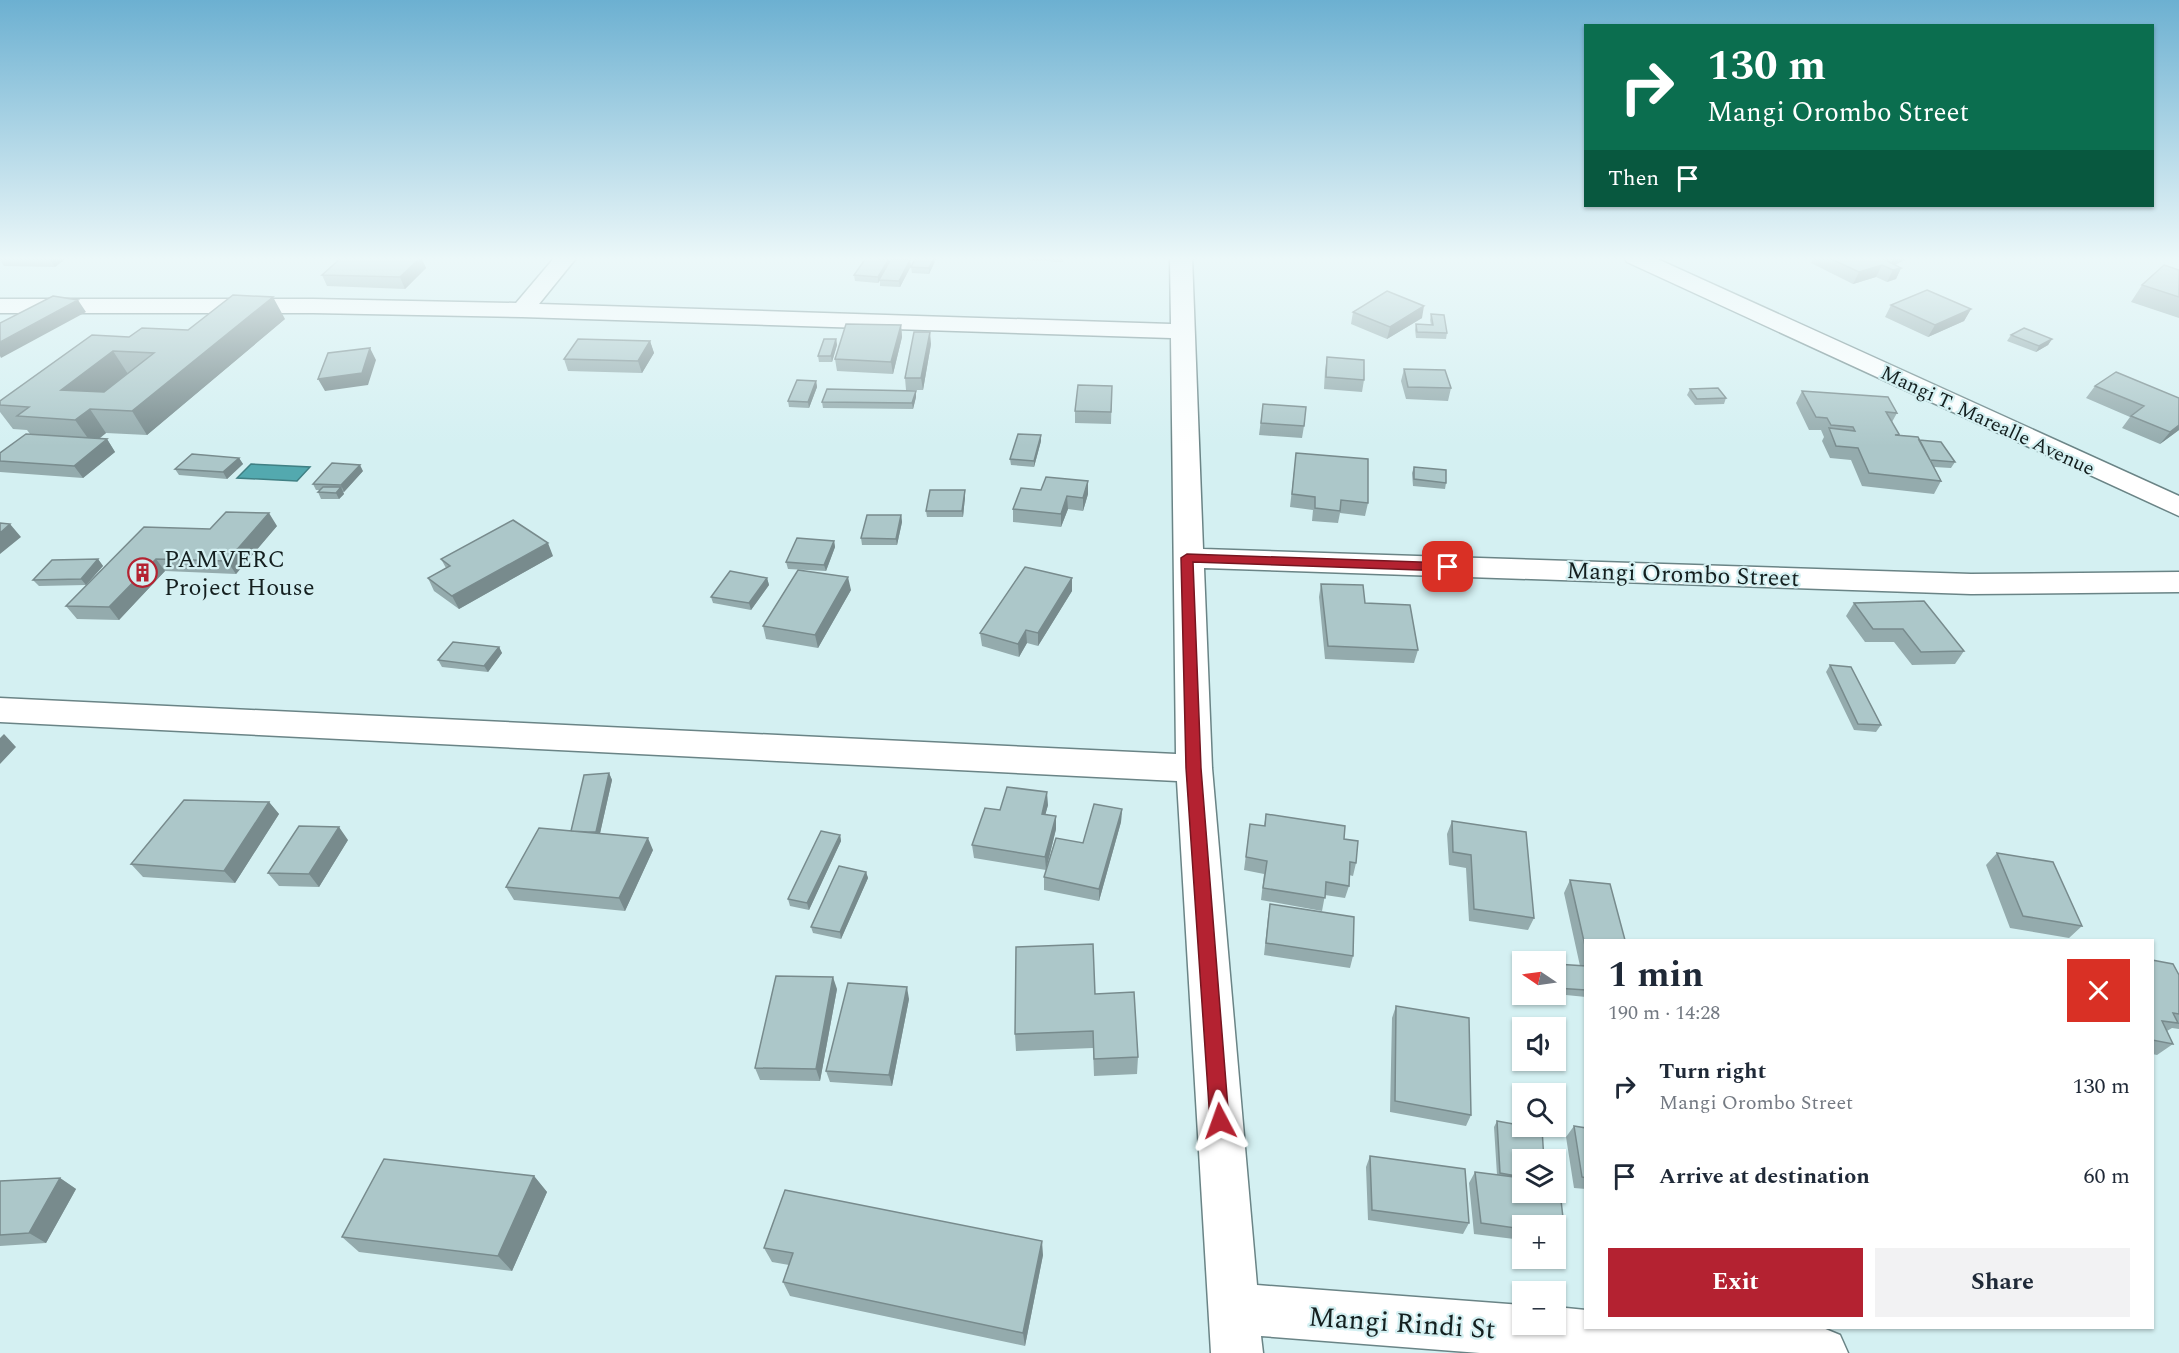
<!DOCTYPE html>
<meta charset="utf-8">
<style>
body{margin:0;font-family:Spectral,serif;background:#f2f2f3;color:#1f2937;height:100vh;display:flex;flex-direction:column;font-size:22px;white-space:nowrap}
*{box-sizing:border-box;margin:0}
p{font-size:20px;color:#747a83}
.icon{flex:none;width:33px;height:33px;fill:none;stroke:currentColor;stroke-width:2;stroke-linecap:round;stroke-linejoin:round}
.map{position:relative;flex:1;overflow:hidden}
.sheet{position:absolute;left:1584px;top:939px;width:570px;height:390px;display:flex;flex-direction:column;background:#fff;border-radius:0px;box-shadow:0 2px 4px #0004}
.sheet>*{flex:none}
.guide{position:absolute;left:1584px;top:24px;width:570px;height:183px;border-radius:0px;box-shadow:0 2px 4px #0004;background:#0b6e4f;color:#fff;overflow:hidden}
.needle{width:39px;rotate:283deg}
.tools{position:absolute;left:1512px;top:951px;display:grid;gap:12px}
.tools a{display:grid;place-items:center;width:54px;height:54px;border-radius:0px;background:#fff;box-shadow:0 2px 4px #0004;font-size:30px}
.pin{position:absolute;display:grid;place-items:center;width:51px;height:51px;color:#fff;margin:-26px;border-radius:12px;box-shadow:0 3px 9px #0006}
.me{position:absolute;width:66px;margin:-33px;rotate:356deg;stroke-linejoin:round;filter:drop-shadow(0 0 4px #0008)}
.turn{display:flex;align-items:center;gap:21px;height:126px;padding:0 24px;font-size:27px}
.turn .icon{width:78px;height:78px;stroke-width:2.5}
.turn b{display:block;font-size:42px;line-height:51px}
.then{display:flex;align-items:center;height:57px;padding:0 24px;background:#0003;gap:12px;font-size:22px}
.round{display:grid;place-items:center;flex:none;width:63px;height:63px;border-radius:0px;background:#f2f2f3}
.head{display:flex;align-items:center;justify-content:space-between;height:102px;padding:0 24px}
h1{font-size:36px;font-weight:700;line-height:45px}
.button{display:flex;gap:12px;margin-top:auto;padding:12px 24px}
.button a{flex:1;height:69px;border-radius:0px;background:#b42231;color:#fff;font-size:24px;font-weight:700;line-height:69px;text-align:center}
.button a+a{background:#f2f2f3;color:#1f2937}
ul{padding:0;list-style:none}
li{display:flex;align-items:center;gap:18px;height:90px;padding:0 24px}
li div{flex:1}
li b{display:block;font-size:22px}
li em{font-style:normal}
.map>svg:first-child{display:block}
.water{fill:#53a9af;stroke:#408084;stroke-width:1.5}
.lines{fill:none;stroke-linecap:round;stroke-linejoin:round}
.minor-casing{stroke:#6a8486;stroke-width:3}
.minor{fill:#fff;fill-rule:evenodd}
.wall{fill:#94abad}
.shaded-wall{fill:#788b8d}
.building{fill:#acc7c9;stroke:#788b8d;stroke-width:1.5;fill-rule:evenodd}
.route{fill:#b42231;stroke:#751620;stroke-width:1.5}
.labels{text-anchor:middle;stroke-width:4.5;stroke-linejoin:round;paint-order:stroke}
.far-street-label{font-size:20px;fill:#141f1f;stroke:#d4f0f2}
.poi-label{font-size:24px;fill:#141f1f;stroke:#d4f0f2;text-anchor:start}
.street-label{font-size:24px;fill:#141f1f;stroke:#d4f0f2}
.near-street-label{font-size:28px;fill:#141f1f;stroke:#d4f0f2}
</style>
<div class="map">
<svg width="2179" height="1353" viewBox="0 0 2179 1353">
<rect width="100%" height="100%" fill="#d4f0f2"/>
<path class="water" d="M251 464 310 467 297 481 237 478Z"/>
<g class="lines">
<defs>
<path id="minor" d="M555 257H577L539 304 1171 324 1170 257H1192L1203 549 1971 574 2179 572V592L1971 594 1204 568 1212 768 1257 1285 1522 1305V1324H1556V1307L1586 1310V1328H1823L1840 1335 1848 1353H1480L1261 1336 1263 1353H1211L1177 781 0 722V698L1176 754 1171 338 522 317 313 313H0V299H313L516 303Z
M1624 257H1653L2179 496V516L1627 262Z"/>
</defs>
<use href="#minor" class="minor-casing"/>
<use href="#minor" class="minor"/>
</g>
<path class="wall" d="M0 257H68L55 267 4 266 0 260Z
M421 257 426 268 405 289 327 286 322 275Z
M892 257H911L909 260 911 266 900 287 880 286V281L878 283 855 281 854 275 889 259V262L892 259Z
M916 257H937L929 274 912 273 911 267Z
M1027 257H1064L1063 262 1027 260Z
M1814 257H1911L1895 265 1901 268 1896 279 1887 282 1876 277 1853 284 1811 263Z
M2179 270V318L2131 302 2142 285Z
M1891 305 1971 309 1964 321 1928 337 1885 317Z
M1353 312 1422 318 1387 339 1351 324Z
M1431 314 1447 333 1446 339 1416 338 1415 330 1416 324 1431 325 1430 320Z
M285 319 147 435 106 433 99 439H107L115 452 83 478 0 472V453L30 434 27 430 13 429 0 412V401L129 337Z
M901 325 902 337 893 374 837 371 835 359Z
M2011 335 2052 339 2048 345 2036 352 2007 341Z
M836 339 837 345 832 362H819L818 356Z
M650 341 654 353 642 373 568 371 564 359Z
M931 344 923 390H906L905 378Z
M1327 357 1364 380 1362 392 1324 389 1325 370Z
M1404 369 1451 388 1448 401 1406 399 1401 381Z
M816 381 817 387 809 408 789 407 788 401Z
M1112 386 1111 424 1075 423V411Z
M2095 386 2179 398V430L2160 444 2122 428 2130 417 2086 398Z
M1690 389 1726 398 1724 404 1695 405 1687 395Z
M1802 391 1897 413 1892 422 1899 435 1919 440 1955 462 1951 468 1934 467 1941 481 1934 494 1862 486 1851 460 1830 458 1822 441 1824 437 1821 430H1809L1796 403Z
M916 397 913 409 823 408 822 402Z
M1263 404 1304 426 1302 438 1259 435Z
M1041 441 1034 467 1011 465 1010 459Z
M1296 453 1368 503 1365 516 1340 513 1338 523 1312 521 1313 510 1290 507Z
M239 458 243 464 227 479 179 475 175 469Z
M1414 467 1446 483 1445 489 1413 486 1412 473Z
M363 471 344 492H343L344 494 339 499H321L318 492 320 490H316L313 484Z
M1088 481V494L1083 511 1068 509 1061 527 1013 522V509L1041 490Z
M965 490V497L963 517H927L926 511Z
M901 515 902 522 897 545H862L861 538Z
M277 526 236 574 165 571 119 620 77 619 66 606 210 529Z
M834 541 835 547 826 571 788 569 786 562Z
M553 556 459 609 434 591 428 578 446 568 441 559Z
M98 559 103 566 86 585 39 586 33 580Z
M767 578 769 585 751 610 713 603 711 597Z
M1072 578V591L1038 646 1027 643 1019 657 982 646 980 633Z
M1321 584 1365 603 1418 650 1414 663 1325 659 1319 597Z
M851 590 818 648 766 639 763 626Z
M1854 603 1964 651 1955 664 1912 665 1894 642H1865L1846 616Z
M499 647 502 653 488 672 442 667 438 660Z
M1830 665 1881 725 1876 732 1854 730 1826 672Z
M609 773 612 780 600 833 653 850 625 911 514 900 506 887 571 831Z
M269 802 279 814 235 883 143 877 131 864Z
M1048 805 1045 815 1056 816V829L1046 870 974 858 972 845 1000 810Z
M1122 809 1121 822 1099 901 1044 890V877Z
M1266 814 1344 839 1356 863 1353 876 1349 875V886L1345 898 1325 895 1322 911 1261 900 1264 874 1244 870 1250 824 1264 826Z
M1452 821 1534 918 1528 930 1469 921 1466 868 1449 865 1447 834Z
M840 835 841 841 809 910 790 906 788 899Z
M348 840 319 887 279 886 268 873Z
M1997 853 2082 926 2069 938 2010 928 1986 865Z
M866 872 868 878 841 939 813 933 811 927Z
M1570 880 1586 940V997L1556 994V964L1580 966 1564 893Z
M1270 904 1353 956 1350 968 1264 955 1268 917Z
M2152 960 2179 975V1029L2172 1028 2167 1031 2173 1044 2157 1055 2152 1054Z
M1523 961 1522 962V983L1520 967Z
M837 989 820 1081 760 1080 755 1068Z
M1095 994 1138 1057 1137 1074 1094 1076 1093 1048 1016 1051 1015 1034Z
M909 999 892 1086 830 1082 826 1071Z
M1396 1006 1471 1115 1466 1126 1390 1112 1392 1018Z
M1497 1121 1522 1160V1192L1565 1235 1558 1245H1556V1226H1522V1240L1474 1234 1469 1183 1475 1172 1497 1175 1494 1127Z
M1574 1126 1586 1128V1189L1574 1188 1566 1137Z
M1370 1156 1469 1223 1463 1234 1368 1220 1366 1167Z
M534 1176 547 1192 512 1271 359 1252 342 1237Z
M60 1178 76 1189 46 1243 0 1246V1181Z
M764 1248 1043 1255 1025 1346 790 1296 783 1282 789 1265 772 1262Z"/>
<path class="shaded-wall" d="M48 257H68L55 267Z
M421 257 426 268 405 289 400 277Z
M934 257H937L929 274V268Z
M1894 257H1911L1888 268Z
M889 259V265L878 283V277Z
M910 260 911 266 900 287 899 281Z
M1882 265 1876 277 1853 284 1859 272Z
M1901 268 1896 279 1887 282 1893 270Z
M273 297 285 319 147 435 132 411Z
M78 300 86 312 1 358 0 356V342Z
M1424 306 1422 318 1387 339 1390 327Z
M1971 309 1964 321 1928 337 1935 325Z
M901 325 902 337 893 374 891 362Z
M930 332 931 344 923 390 921 378Z
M836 339 837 345 832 362 831 356Z
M2052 339 2048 345 2036 352 2039 346Z
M650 341 654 353 642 373 638 361Z
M370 348 376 360 368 385 325 391 318 379Z
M113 351 128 374 78 413 61 390Z
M816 381 817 387 809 408 808 402Z
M916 391V397L913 409 912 403Z
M90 409 106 433 92 444 75 420Z
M2179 425V430L2160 444 2170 432Z
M1041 435V441L1034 467V461Z
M107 439 115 452 83 478 74 466Z
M239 458 243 464 227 479 223 472Z
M360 465 363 471 344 492 341 485Z
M1088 481V494L1083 511V498Z
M341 487 344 494 339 499 336 493Z
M965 490V497L963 517 962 511Z
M1067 496 1068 509 1061 527V514Z
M269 513 277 526 236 574 227 561Z
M901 515 902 522 897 545 896 539Z
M10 524 21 537 0 554V533Z
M834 541 835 547 826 571 824 565Z
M548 543 553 556 459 609 452 596Z
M98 559 103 566 86 585 81 579Z
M156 559 165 571 119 620 109 607Z
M848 577 851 590 818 648 815 635Z
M767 578 769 585 751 610 749 603Z
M1072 578V591L1038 646V633Z
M1026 630 1027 643 1019 657 1018 644Z
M499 647 502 653 488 672 484 666Z
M4 734 16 747 0 764V738Z
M609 773 612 780 599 838 596 832Z
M1047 792 1048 805 1042 827V814Z
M269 802 279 814 235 883 224 871Z
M1122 809 1121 822 1099 901V889Z
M1056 816V829L1046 870 1045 857Z
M339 827 348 840 319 887 309 874Z
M840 835 841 841 809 910 807 903Z
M648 838 653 850 625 911 619 898Z
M866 872 868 878 841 939 840 932Z
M833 977 837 989 820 1081 816 1069Z
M907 987 909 999 892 1086 889 1075Z
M534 1176 547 1192 512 1271 498 1256Z
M60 1178 76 1189 46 1243 29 1233Z
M1042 1241 1043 1255 1025 1346 1023 1333Z"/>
<path class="building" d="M342 257H421L400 277 322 275Z
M916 257H934L929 268 911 267Z
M1827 257H1879L1901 268 1893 270 1882 265 1859 272Z
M866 258 889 259 878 277 854 275Z
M891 259 910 260 899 281 879 280Z
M2164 265 2179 270V297L2142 285Z
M1927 290 1971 309 1935 325 1891 305Z
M1387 291 1424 306 1390 327 1353 312Z
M233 295 273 297 132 411 90 409 75 420 17 416 29 407 0 405V401L92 335 129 337 142 328 188 330ZM113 351 154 353 104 392 61 390Z
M53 296 78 300 0 342V323Z
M1431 314 1444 315 1447 333 1417 332 1416 324 1433 325Z
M846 324 901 325 891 362 835 359Z
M2024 328 2052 339 2039 346 2011 335Z
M914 332H930L921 378H905Z
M578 339 650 341 638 361 564 359Z
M824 339H836L831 356H818Z
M370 348 362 373 318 379 328 353Z
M1327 357 1364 360V380L1326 377Z
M1404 369 1445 370 1451 388 1408 387Z
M2116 372 2179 398V425L2170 432 2131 416 2144 406 2095 386Z
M797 380 816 381 808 402 788 401Z
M1078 385 1112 386 1111 412 1075 411Z
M1718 388 1726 398 1697 399 1690 389Z
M827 389 916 391 912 403 822 402Z
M1802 391 1888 397 1897 413 1886 412 1899 434 1895 435 1918 437 1941 481 1869 473 1858 448 1836 446 1829 428 1855 431 1853 427 1831 425 1827 418 1816 417Z
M1263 404 1306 407 1304 426 1261 423Z
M26 434 107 439 74 466 0 461V453Z
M1018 434 1041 435 1034 461 1010 459Z
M1919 440 1941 442 1955 462 1930 460Z
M1296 453 1368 459V503L1341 500 1340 511 1315 508V497L1292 494Z
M192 454 239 458 223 472 175 469Z
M332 463 360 465 341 485 313 484Z
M1414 467 1446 470V483L1414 479Z
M1046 477 1088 481 1083 498 1067 496 1061 514 1013 509 1021 488 1041 490Z
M323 487H341L336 493 318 492Z
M930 490H965L962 511H926Z
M226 512 269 513 227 561 156 559 109 607 66 606 144 527 210 529Z
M867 515H901L896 539 861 538Z
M513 520 548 543 452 596 428 578 450 566 441 559Z
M0 523 10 524 0 533Z
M797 538 834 541 824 565 786 562Z
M98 559 81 579 33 580 52 560Z
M1025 567 1072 578 1038 633 1026 630 1018 644 980 633Z
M798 570 848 577 815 635 763 626Z
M730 571 767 578 749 603 711 597Z
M1321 584 1363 585 1365 603 1410 605 1418 650 1328 646Z
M1924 601 1964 651 1921 652 1903 629H1873L1854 603Z
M453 642 499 647 484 666 438 660Z
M1830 665 1851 667 1881 725 1858 724Z
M609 773 596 832H588L571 831 584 775Z
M1007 787 1047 792 1042 814 1056 816 1045 857 972 845 985 808 1000 810Z
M184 800 269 802 224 871 131 864Z
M1094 804 1122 809 1099 889 1044 877 1056 838 1083 843Z
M1266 814 1345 826 1344 839 1358 841 1356 863 1350 862 1349 886 1326 882 1325 898 1263 888 1267 861 1246 857 1250 824 1265 826Z
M1452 821 1526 832 1534 918 1474 909 1471 855 1453 852Z
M299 826 339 827 309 874 268 873Z
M539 828 648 838 619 898 506 887Z
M821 831 840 835 807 903 788 899Z
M1997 853 2053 862 2082 926 2023 916Z
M839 866 866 872 840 932 811 927Z
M1570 880 1610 884 1625 940H1586V950Z
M1270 904 1354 917 1353 956 1266 943Z
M1093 944 1095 994 1134 992 1138 1057 1094 1059 1093 1031 1015 1034 1016 947Z
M2152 960 2173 964 2179 975V1014L2173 1013 2178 1023 2162 1021 2173 1044 2152 1040Z
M1556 964 1586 966V990L1556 988Z
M776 976 833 977 816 1069 755 1068Z
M848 983 907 987 889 1075 826 1071Z
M1396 1006 1469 1018 1471 1115 1395 1101Z
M1497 1121 1542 1129 1544 1160H1522V1177L1500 1173Z
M1574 1126 1586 1128V1178L1582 1177Z
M1370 1156 1465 1169 1469 1223 1372 1210Z
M384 1159 534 1176 498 1256 342 1237Z
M1475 1172 1522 1178V1192H1556V1183H1559L1565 1235 1556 1234V1226H1522V1229L1481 1223Z
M60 1178 29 1233 0 1235V1181Z
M785 1190 1042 1241 1023 1333 783 1282 793 1253 764 1248Z"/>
<linearGradient id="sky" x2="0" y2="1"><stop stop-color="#6cb0d1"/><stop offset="0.58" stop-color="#ecf8f9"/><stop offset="1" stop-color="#ecf8f9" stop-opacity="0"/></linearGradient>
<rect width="2179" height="446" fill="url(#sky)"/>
<path class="route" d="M1187 554 1448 563 1455 567 1448 571 1193 562 1201 768 1229 1121 1226 1127 1220 1130 1213 1127 1210 1121 1186 768 1181 558Z"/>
<defs>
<symbol id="building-ring" viewBox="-11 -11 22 22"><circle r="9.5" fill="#d4f0f2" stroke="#b42231" stroke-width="1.5"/><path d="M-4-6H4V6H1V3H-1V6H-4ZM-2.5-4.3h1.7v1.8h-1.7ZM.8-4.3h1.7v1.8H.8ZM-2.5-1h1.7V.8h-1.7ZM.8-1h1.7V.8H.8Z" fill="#b42231"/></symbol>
</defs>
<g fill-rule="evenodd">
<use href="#building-ring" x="126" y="556" width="33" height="33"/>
</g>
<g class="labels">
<g class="far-street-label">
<text transform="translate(1988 420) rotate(25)" y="7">Mangi T. Marealle Avenue</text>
</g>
<g class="poi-label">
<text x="164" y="567">PAMVERC<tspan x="164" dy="28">Project House</tspan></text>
</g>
<g class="street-label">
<text transform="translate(1683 574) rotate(2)" y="8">Mangi Orombo Street</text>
</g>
<g class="near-street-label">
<text transform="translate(1402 1322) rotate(4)" y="10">Mangi Rindi St</text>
</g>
</g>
</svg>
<div class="tools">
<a><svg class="needle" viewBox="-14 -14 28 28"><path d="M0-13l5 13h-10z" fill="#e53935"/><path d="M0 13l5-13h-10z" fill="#747a83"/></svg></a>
<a><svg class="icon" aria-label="sound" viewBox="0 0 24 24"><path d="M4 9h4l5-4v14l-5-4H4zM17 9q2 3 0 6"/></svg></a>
<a><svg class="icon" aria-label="search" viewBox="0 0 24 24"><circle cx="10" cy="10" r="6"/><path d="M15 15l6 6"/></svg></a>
<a><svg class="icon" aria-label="layers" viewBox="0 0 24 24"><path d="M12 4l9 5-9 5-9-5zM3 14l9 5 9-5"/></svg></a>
<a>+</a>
<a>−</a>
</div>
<div class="pin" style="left:1448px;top:567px;background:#d93025"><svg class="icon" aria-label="arrive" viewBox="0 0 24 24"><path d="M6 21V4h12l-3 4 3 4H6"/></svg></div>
<svg class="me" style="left:1220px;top:1121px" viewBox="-20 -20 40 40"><path d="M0-17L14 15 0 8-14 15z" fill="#b42231" stroke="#fff" stroke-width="4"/></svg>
<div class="guide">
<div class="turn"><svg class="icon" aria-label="right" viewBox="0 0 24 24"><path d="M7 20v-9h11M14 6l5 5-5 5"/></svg><div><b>130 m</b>Mangi Orombo Street</div></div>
<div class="then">Then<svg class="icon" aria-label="arrive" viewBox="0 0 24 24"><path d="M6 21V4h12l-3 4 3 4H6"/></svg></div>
</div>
<section class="sheet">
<div class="head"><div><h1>1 min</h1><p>190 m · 14:28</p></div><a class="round" style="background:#d93025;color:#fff"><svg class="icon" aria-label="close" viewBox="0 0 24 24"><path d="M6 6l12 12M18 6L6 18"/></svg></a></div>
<ul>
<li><svg class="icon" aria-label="right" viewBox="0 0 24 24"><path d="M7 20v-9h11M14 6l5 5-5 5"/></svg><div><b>Turn right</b><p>Mangi Orombo Street</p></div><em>130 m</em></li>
<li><svg class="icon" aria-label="arrive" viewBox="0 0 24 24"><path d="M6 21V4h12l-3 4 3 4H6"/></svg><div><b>Arrive at destination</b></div><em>60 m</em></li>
</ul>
<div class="button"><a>Exit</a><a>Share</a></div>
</section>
</div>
